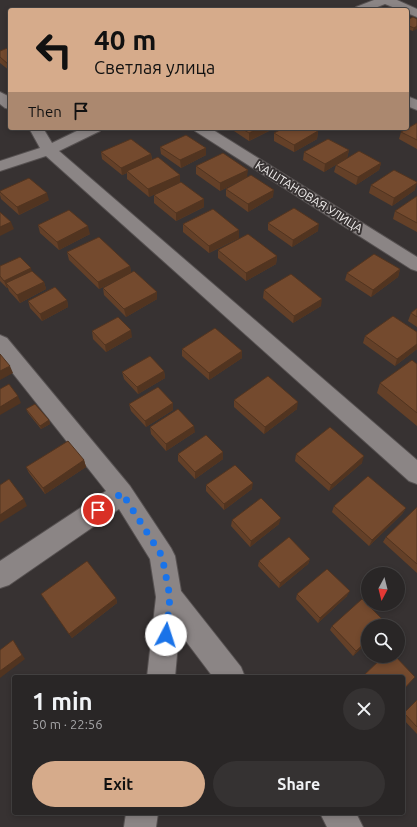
<!DOCTYPE html>
<meta charset="utf-8">
<style>
body{margin:0;font-family:Ubuntu,sans-serif;background:#353232;color:#f1f3f6;height:100vh;display:flex;flex-direction:column;font-size:15px;white-space:nowrap}
*{box-sizing:border-box;margin:0}
p{font-size:13px;color:#a5a5a7}
.icon{flex:none;width:22px;height:22px;fill:none;stroke:currentColor;stroke-width:2;stroke-linecap:round;stroke-linejoin:round}
.map{position:relative;flex:1;overflow:hidden}
.panel{position:absolute;left:12px;top:675px;width:393px;height:140px;display:flex;flex-direction:column;background:#292626;border-radius:4px;box-shadow:0 2px 6px #0003,0 0 0 1px #454343}
.panel>*{flex:none}
.guide{position:absolute;left:8px;top:8px;width:401px;height:122px;border-radius:4px;box-shadow:0 2px 6px #0003,0 0 0 1px #454343;background:#d6ab8b;color:#111;overflow:hidden}
.needle{width:26px;rotate:187deg}
.tools{position:absolute;left:361px;top:567px;display:grid;gap:8px}
.tools a{display:grid;place-items:center;width:44px;height:44px;border-radius:50%;background:#292626;box-shadow:0 2px 6px #0003,0 0 0 1px #454343;font-size:20px}
.pin{position:absolute;display:grid;place-items:center;width:34px;height:34px;color:#fff;margin:-17px;border:2px solid #fff;border-radius:50%;box-shadow:0 1px 4px #0007}
.me{position:absolute;width:44px;margin:-22px;rotate:5deg;stroke-linejoin:round;filter:drop-shadow(0 0 3px #0008)}
.turn{display:flex;align-items:center;gap:14px;height:84px;padding:0 20px;font-size:18px}
.turn .icon{width:52px;height:52px;stroke-width:2.5}
.turn b{display:block;font-size:28px;line-height:34px}
.then{display:flex;align-items:center;height:38px;padding:0 20px;background:#0003;gap:8px;font-size:15px}
.round{display:grid;place-items:center;flex:none;width:42px;height:42px;border-radius:21px;background:#353232}
.head{display:flex;align-items:center;justify-content:space-between;height:68px;padding:0 20px}
h1{font-size:24px;font-weight:600;line-height:30px}
.cta{display:flex;gap:8px;margin-top:auto;padding:8px 20px}
.cta a{flex:1;height:46px;border-radius:24px;background:#d6ab8b;color:#111;font-size:16px;font-weight:600;line-height:46px;text-align:center}
.cta a+a{background:#353232;color:#f1f3f6}
.map>svg:first-child{display:block}
.lines{fill:none;stroke-linecap:round;stroke-linejoin:round}
.minor-casing{stroke:#565151;stroke-width:2}
.minor{fill:#8b8585;fill-rule:evenodd}
.wall{fill:#644028}
.shaded-wall{fill:#513420}
.building{fill:#744a2e;stroke:#513420}
.route{stroke:#1a73e8;stroke-width:7;stroke-dasharray:0 12.6}
.labels{text-anchor:middle;stroke-width:4;stroke-linejoin:round;paint-order:stroke}
.far-street-label{font-size:12px;fill:#f1eeed;stroke:#373232}
</style>
<div class="map">
<svg width="417" height="827" viewBox="0 0 417 827">
<rect width="100%" height="100%" fill="#373232"/>
<g class="lines">
<defs>
<path id="minor" d="M374 0H397L417 9V17L407 13V10H400L385 4 370 10H354L356 7Z
M0 92 10 97V109L5 108 0 104Z
M407 96 417 100V110L407 106Z
M29 128H43L52 143 83 128H102L100 131 59 151 417 460V484L409 481 46 156 0 171V161L40 148Z
M193 128H210L417 257V271L411 269 195 131Z
M0 335 7 338 130 486 171 548 175 556 181 591 241 667 245 677H213L179 632 175 677H147L156 597 150 559 119 509 9 585 0 588V561L106 491 0 357Z
M126 813H158L156 827H124Z
M320 813H356L363 827H327Z"/>
</defs>
<use href="#minor" class="minor-casing"/>
<use href="#minor" class="minor"/>
</g>
<path class="wall" d="M417 19 413 31 407 29V20Z
M10 47V71L0 63V51Z
M417 123V149L399 139 401 132Z
M231 128H275L249 141 231 129Z
M318 131 317 139 294 152 274 141V133Z
M160 147 206 148V155L181 168 161 154Z
M349 150 347 158 324 172 303 160 304 152Z
M101 152 151 154 152 160 180 175V182L149 197 127 179V173L122 175 102 159Z
M381 163 379 170 356 185 334 172 336 165Z
M196 166 247 177 273 197 248 212 226 196V189L247 177 220 191 196 174Z
M371 185 415 190 392 206 369 193Z
M0 191 49 200 19 215 1 199 0 195Z
M154 195 204 207 176 221 154 203Z
M417 196V232L393 219 395 211Z
M268 223 318 231 292 247 268 230Z
M183 224 239 230V238L209 253 183 232Z
M38 225 90 234 59 250 40 233Z
M218 250 277 256 276 264 246 281 218 258Z
M67 252 130 266 131 273 99 289 69 260Z
M0 266 31 268V271L44 282 46 289 20 303 9 291 8 288H7L0 281Z
M400 269 398 277 371 297 345 280 347 273Z
M103 288 157 299 126 317 104 295Z
M264 290 321 306 293 323 263 298Z
M67 300 68 307 42 321 30 308 28 301Z
M417 308V327L408 321 411 313Z
M92 331 132 337 106 352 93 339Z
M417 332V349L395 366 363 343 365 336Z
M182 349 242 351V358L209 380 182 356Z
M417 364V426L377 393 380 383Z
M164 371 165 378 138 394 124 379 122 372Z
M234 400 297 409 264 434 234 407Z
M173 403V410L146 427 131 411 129 404Z
M26 409 49 420 50 424 41 429 28 413Z
M150 427 195 432 166 451 151 434Z
M223 452V459L195 479 178 461V454Z
M296 454 362 463 329 491 295 461Z
M84 460 86 467 45 494 29 473 26 467Z
M206 485 252 489 224 510 206 491Z
M334 506 406 508 402 514 369 546 332 512Z
M417 507V573L383 542 386 537Z
M232 520 279 524 250 547 231 526Z
M310 559 308 564 279 588 258 566 259 561Z
M41 594 116 598 117 603 72 638Z
M297 594 347 596 318 623 296 599Z
M386 623 384 626H368V642L353 656 330 630 332 626Z
M417 700V734L403 719V714Z"/>
<path class="shaded-wall" d="M417 26V29L413 31 414 28Z
M10 63V71L8 64Z
M260 128H275L249 141V133Z
M318 131 317 139 294 152V145Z
M206 148V155L181 168 180 160Z
M349 150 347 158 324 172 325 164Z
M151 154 152 162 127 171V173L122 175 121 168Z
M381 163 379 170 356 185 358 177Z
M248 170 247 177 220 191V183Z
M180 175V182L149 197 148 189Z
M417 183 415 190 392 206 394 198Z
M274 190 273 197 248 212V204Z
M47 193 49 200 19 215 17 207Z
M204 199V207L176 221V213Z
M11 222 14 229 0 236V227Z
M319 224 318 231 292 247 293 240Z
M88 226 90 234 59 250 57 242Z
M239 230V238L209 253V246Z
M277 256 276 264 246 281V273Z
M130 266 131 273 99 289 98 282Z
M31 268 33 276 6 283 8 288H7L4 281Z
M400 269 398 277 371 297 373 290Z
M44 282 46 289 20 303 17 295Z
M157 292V299L126 317 124 309Z
M322 299 321 306 293 323 294 316Z
M67 300 68 307 42 321 40 314Z
M131 330 132 337 106 352 105 345Z
M417 344V349L395 366 397 359Z
M242 351V358L209 380V373Z
M10 366 13 373 0 380V371Z
M164 371 165 378 138 394 137 387Z
M18 396 21 403 0 415V407Z
M298 402 297 409 264 434 265 427Z
M173 403V410L146 427 145 421Z
M49 420 50 424 41 429 40 426Z
M194 426 195 432 166 451V444Z
M223 452V459L195 479V472Z
M364 456 362 463 329 491 331 485Z
M84 460 86 467 45 494 43 488Z
M253 483 252 489 224 510V504Z
M24 499 27 506 0 523V515Z
M406 508 402 514 369 546 372 540Z
M281 518 279 524 250 547 251 541Z
M310 559 308 564 279 588 280 583Z
M350 591 347 596 318 623 320 618Z
M116 598 117 603 72 638 69 634Z
M13 640 16 645 25 659 0 678V671Z
M368 640V642L353 656 356 651Z"/>
<path class="building" d="M413 17 417 19V26L414 28 407 25V20Z
M10 47V63L8 64 0 57V51Z
M417 123V140L401 132Z
M241 128H260L249 133Z
M284 128H312L318 131 294 145 274 133Z
M186 135 206 148 180 160 160 147Z
M131 139 151 154 121 168 101 152Z
M328 139 349 150 325 164 304 152Z
M359 151 381 163 358 177 336 165Z
M223 153 248 170 220 183 196 166Z
M158 157 180 175 148 189 127 171Z
M394 170 417 182V183L394 198 371 185Z
M251 175 274 190 248 204 226 189Z
M29 178 47 193 17 207 0 192V191Z
M181 182 204 199 176 213 154 195Z
M417 196V223L395 211Z
M294 208 319 224 293 240 268 223Z
M213 209 239 230 209 246 183 224Z
M69 210 88 226 57 242 38 225Z
M0 212 11 222 0 227Z
M248 234 277 256 246 273 218 250Z
M99 237 130 266 98 282 67 252Z
M374 254 400 269 373 290 347 273Z
M20 257 31 268 4 281 0 276V266Z
M32 271 44 282 17 295 6 283Z
M134 271 157 292 124 309 103 288Z
M291 274 322 299 294 316 264 290Z
M55 287 67 300 40 314 28 301Z
M417 308V317L411 313Z
M393 316 417 332V344L397 359 365 336Z
M118 317 131 330 105 345 92 331Z
M215 328 242 351 209 373 182 349Z
M0 354 10 366 0 371Z
M150 356 164 371 137 387 122 372Z
M412 360 417 364V413L380 383Z
M268 376 298 402 265 427 234 400Z
M9 384 18 396 0 407V389Z
M158 387 173 403 145 421 129 404Z
M35 404 49 420 40 426 26 409Z
M178 409 194 426 166 444 150 427Z
M330 427 364 456 331 485 296 454Z
M206 435 223 452 195 472 178 454Z
M68 441 84 460 43 488 26 467Z
M235 465 253 483 224 504 206 485Z
M368 476 406 508 372 540 334 506Z
M9 479 24 499 0 515V485Z
M261 498 281 518 251 541 232 520Z
M417 507V564L386 537Z
M289 537 310 559 280 583 259 561Z
M87 561 116 598 69 634 41 594Z
M327 569 350 591 320 618 297 594Z
M362 599 386 623 383 626H368V640L356 651 332 626Z
M13 640 22 655 0 671V650Z
M384 656H395L415 677 403 690V677H362Z
M417 700V727L404 713Z"/>
<g class="lines">
<path class="route" d="M98 510 122 493 162 556 170 597 166 635"/>
</g>
<g class="labels">
<g class="far-street-label">
<text transform="translate(309 197) rotate(32)" y="4">КАШТАНОВАЯ УЛИЦА</text>
</g>
</g>
</svg>
<div class="tools">
<a><svg class="needle" viewBox="-14 -14 28 28"><path d="M0-13l5 13h-10z" fill="#e53935"/><path d="M0 13l5-13h-10z" fill="#a5a5a7"/></svg></a>
<a><svg class="icon" aria-label="search" viewBox="0 0 24 24"><circle cx="10" cy="10" r="6"/><path d="M15 15l6 6"/></svg></a>
</div>
<div class="pin" style="left:98px;top:510px;background:#d93025"><svg class="icon" aria-label="arrive" viewBox="0 0 24 24"><path d="M6 21V4h12l-3 4 3 4H6"/></svg></div>
<svg class="me" style="left:166px;top:635px" viewBox="-20 -20 40 40"><circle r="19" fill="#fff"/><path d="M0-13L10 11 0 6-10 11z" fill="#1a73e8"/></svg>
<div class="guide">
<div class="turn"><svg class="icon" aria-label="left" viewBox="0 0 24 24"><path d="M17 20v-9H6M10 6l-5 5 5 5"/></svg><div><b>40 m</b>Светлая улица</div></div>
<div class="then">Then<svg class="icon" aria-label="arrive" viewBox="0 0 24 24"><path d="M6 21V4h12l-3 4 3 4H6"/></svg></div>
</div>
<section class="panel">
<div class="head"><div><h1>1 min</h1><p>50 m · 22:56</p></div><a class="round"><svg class="icon" aria-label="close" viewBox="0 0 24 24"><path d="M6 6l12 12M18 6L6 18"/></svg></a></div>
<div class="cta"><a>Exit</a><a>Share</a></div>
</section>
</div>
